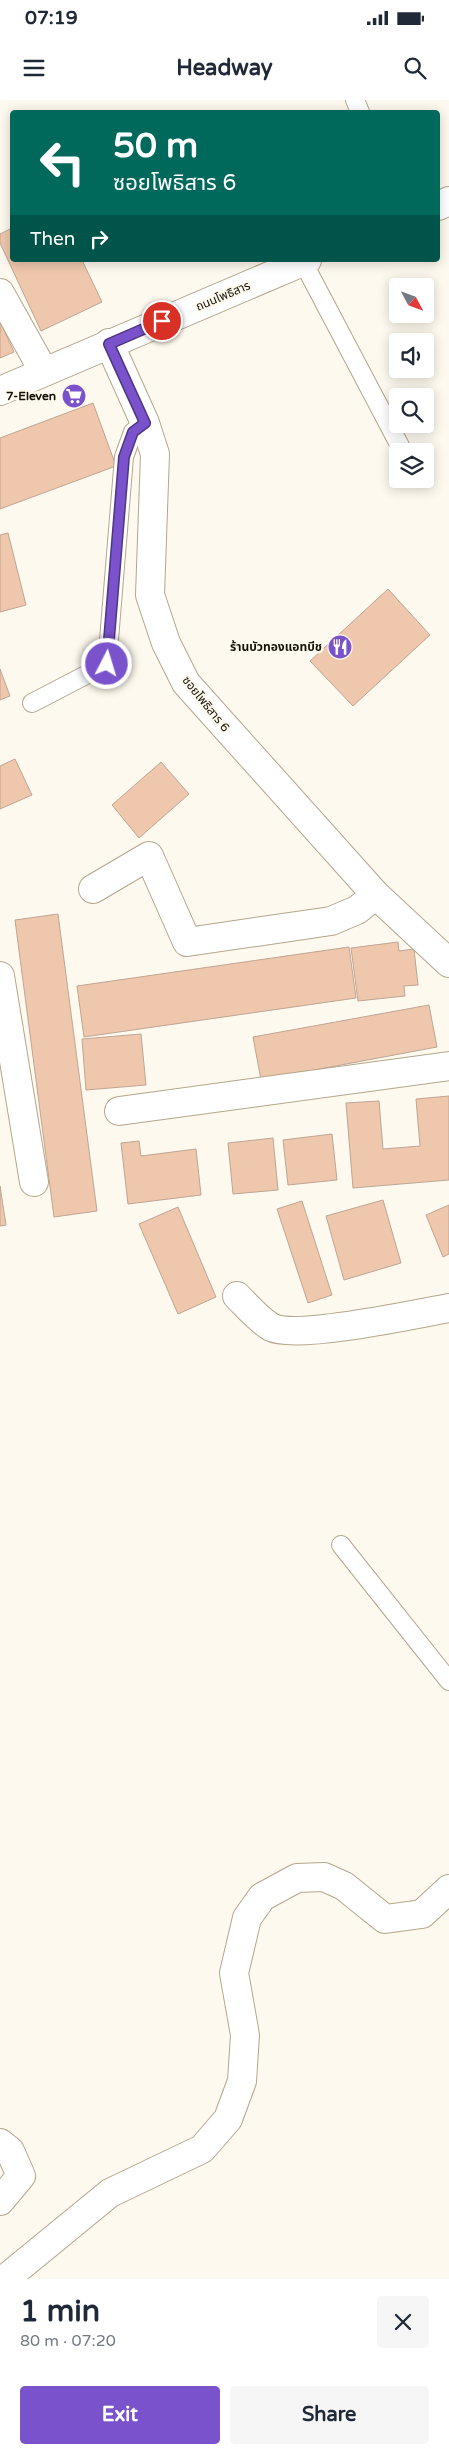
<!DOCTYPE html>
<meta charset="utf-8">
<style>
body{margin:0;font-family:"Varela Round","Noto Sans Thai",sans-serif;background:#f6f6f7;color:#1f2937;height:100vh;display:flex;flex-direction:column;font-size:19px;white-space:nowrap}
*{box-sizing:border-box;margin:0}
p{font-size:16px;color:#747a83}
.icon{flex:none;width:28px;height:28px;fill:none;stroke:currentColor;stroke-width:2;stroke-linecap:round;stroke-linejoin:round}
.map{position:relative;height:2179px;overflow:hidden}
.details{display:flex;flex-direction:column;background:#fff;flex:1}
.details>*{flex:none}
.top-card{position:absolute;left:10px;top:10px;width:430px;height:152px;border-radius:5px;box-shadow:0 2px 12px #0003;background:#00695c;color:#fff;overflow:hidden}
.needle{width:32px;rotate:131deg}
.tools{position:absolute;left:389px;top:178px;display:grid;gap:10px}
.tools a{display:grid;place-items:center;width:45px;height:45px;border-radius:5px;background:#fff;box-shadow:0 2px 12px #0003;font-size:25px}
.pin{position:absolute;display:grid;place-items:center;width:42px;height:42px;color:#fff;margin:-21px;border:2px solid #fff;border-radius:50%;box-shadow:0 1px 5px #0007}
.me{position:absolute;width:55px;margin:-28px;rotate:5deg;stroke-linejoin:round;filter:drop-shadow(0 0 4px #0008)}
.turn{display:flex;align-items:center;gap:18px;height:105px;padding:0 20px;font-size:22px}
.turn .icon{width:65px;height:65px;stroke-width:2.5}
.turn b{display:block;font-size:35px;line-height:42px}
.then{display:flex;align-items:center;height:48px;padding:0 20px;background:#0003;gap:10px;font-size:19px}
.round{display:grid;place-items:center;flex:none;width:52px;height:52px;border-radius:5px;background:#f6f6f7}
.overview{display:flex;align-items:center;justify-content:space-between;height:85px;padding:0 20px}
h1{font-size:30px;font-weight:700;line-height:38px}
.button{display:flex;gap:10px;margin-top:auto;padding:10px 20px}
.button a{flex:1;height:58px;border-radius:5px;background:#7a53cc;color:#fff;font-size:20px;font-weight:700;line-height:58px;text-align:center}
.button a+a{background:#f6f6f7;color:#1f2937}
.status{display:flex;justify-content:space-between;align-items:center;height:35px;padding:0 25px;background:#fff;direction:ltr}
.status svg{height:14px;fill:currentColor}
header{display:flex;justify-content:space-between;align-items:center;height:65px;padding:0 20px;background:#fff;font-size:22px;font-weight:700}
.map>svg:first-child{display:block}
.building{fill:#eec7ad;stroke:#bfa594}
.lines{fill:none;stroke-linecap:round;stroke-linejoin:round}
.lane-casing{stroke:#b3a68c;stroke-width:20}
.street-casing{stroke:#b3a68c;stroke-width:30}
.secondary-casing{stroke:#b3a68c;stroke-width:30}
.lane{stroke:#fff;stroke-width:18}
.street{stroke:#fff;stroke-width:28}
.secondary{stroke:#fff;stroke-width:28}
.route-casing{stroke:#4f3685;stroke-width:12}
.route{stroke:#7a53cc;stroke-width:9}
.labels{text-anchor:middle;stroke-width:5;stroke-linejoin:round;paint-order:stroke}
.street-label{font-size:12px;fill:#161208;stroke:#fef9ee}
.poi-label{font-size:12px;font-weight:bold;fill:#161208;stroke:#fef9ee;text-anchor:end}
</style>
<div class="status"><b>07:19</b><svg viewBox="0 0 49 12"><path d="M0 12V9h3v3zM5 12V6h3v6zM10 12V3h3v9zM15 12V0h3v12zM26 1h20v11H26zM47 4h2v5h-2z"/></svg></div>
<header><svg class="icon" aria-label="menu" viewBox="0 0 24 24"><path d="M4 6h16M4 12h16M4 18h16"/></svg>Headway<svg class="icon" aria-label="search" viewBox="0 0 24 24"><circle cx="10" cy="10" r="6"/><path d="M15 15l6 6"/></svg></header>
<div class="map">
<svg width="449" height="2179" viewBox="0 0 449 2179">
<rect width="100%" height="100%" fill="#fef9ee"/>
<path class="building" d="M12 128V160H82L102 202 41 231 0 143V134Z
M0 221 14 252 0 258Z
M93 303 116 366 0 409V338Z
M8 433 26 505 0 512V435Z
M388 489 430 535 353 606 310 561Z
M0 569 10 596 0 600Z
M15 659 32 695 0 709V666Z
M161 662 189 694 139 738 112 705Z
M58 814 97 1111 54 1117 15 820Z
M398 842 399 851 414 849 418 885 404 886 405 896 358 901 351 848Z
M349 847 356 898 84 937 77 886Z
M429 905 437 947 261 980 253 937Z
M141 934 146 985 86 990 82 939Z
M449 996V1080L353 1088 346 1003 379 1001 383 1049 420 1046 416 999Z
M332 1034 337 1080 288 1085 283 1040Z
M273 1038 278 1090 233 1094 228 1043Z
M139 1041 141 1056 196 1049 201 1095 128 1104 121 1043Z
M0 1086 6 1125 0 1126Z
M383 1100 401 1163 344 1180 326 1116Z
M302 1101 332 1195 308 1203 277 1109Z
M449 1105V1154L443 1157 426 1115Z
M178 1107 216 1197 178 1214 139 1124Z"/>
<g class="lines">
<defs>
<path id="lane" d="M355 0 360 12
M303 162 400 346
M32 603 107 564 124 357 133 332 145 323
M341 1445 449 1581"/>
<path id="street" d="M0 193 44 272
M109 243 145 323 155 354 150 495 166 543 186 583 376 795 449 863
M93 789 149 756 187 842 331 821 357 810 376 795
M0 876 34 1082
M119 1011 449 966
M237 1196C247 1206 259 1220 271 1227 295 1240 417 1214 449 1208
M0 2043 10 2051 21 2076 0 2101
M5 2179 110 2093 202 2049 228 2019 242 1981 245 1935 234 1873 247 1818 262 1797 297 1778 324 1777 344 1786 385 1819 422 1814 449 1789"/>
<path id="secondary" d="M438 106 449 101
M0 291 307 160"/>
</defs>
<use href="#lane" class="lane-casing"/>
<use href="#street" class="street-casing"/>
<use href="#secondary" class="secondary-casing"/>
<use href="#lane" class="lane"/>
<use href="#street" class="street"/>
<use href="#secondary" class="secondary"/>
</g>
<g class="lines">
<defs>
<path id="route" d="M107 564 124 357 133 332 145 323 109 244 162 221"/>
</defs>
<use href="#route" class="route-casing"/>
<use href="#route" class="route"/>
</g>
<defs>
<symbol id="supermarket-disc" viewBox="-11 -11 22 22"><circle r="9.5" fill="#7a53cc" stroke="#fef9ee"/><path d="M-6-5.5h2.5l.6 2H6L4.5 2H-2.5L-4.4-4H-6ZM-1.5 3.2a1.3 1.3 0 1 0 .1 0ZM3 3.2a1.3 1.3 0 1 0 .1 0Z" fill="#fff"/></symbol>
<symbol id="restaurant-disc" viewBox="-11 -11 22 22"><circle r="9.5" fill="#7a53cc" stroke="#fef9ee"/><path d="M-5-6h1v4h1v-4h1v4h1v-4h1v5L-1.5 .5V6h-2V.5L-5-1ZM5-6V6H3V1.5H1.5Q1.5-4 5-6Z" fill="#fff"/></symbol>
</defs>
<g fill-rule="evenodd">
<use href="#supermarket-disc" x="60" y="282" width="28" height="28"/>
<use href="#restaurant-disc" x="326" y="533" width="28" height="28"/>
</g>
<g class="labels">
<g class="street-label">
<text transform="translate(223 196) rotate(-23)" y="4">ถนนโพธิสาร</text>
<text transform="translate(206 604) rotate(51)" y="4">ซอยโพธิสาร 6</text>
</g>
<g class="poi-label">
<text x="56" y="300">7-Eleven</text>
<text x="322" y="551">ร้านบัวทองแอทบีช</text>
</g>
</g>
</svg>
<div class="tools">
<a><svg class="needle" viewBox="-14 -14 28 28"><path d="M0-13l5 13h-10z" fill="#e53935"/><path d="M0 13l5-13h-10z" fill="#747a83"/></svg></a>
<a><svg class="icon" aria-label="sound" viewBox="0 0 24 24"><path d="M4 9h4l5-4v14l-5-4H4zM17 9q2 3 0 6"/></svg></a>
<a><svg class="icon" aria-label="search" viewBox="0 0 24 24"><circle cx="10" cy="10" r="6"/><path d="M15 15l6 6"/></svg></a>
<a><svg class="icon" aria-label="layers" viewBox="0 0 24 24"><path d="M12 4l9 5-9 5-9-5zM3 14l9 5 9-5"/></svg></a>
</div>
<div class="pin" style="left:162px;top:221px;background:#d93025"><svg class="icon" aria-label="arrive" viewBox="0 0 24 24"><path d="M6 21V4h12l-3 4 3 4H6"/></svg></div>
<svg class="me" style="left:107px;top:564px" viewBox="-20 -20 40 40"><circle r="17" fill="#7a53cc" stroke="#fff" stroke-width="3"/><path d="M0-11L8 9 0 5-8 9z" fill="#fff"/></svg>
<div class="top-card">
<div class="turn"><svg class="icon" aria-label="left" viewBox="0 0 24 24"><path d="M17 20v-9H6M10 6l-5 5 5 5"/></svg><div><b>50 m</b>ซอยโพธิสาร 6</div></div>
<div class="then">Then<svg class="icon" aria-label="right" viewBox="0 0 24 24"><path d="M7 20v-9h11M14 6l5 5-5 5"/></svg></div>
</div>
</div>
<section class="details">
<div class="overview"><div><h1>1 min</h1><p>80 m · 07:20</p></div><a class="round"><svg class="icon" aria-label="close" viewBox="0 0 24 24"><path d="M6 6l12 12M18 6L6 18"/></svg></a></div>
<div class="button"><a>Exit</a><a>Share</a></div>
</section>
